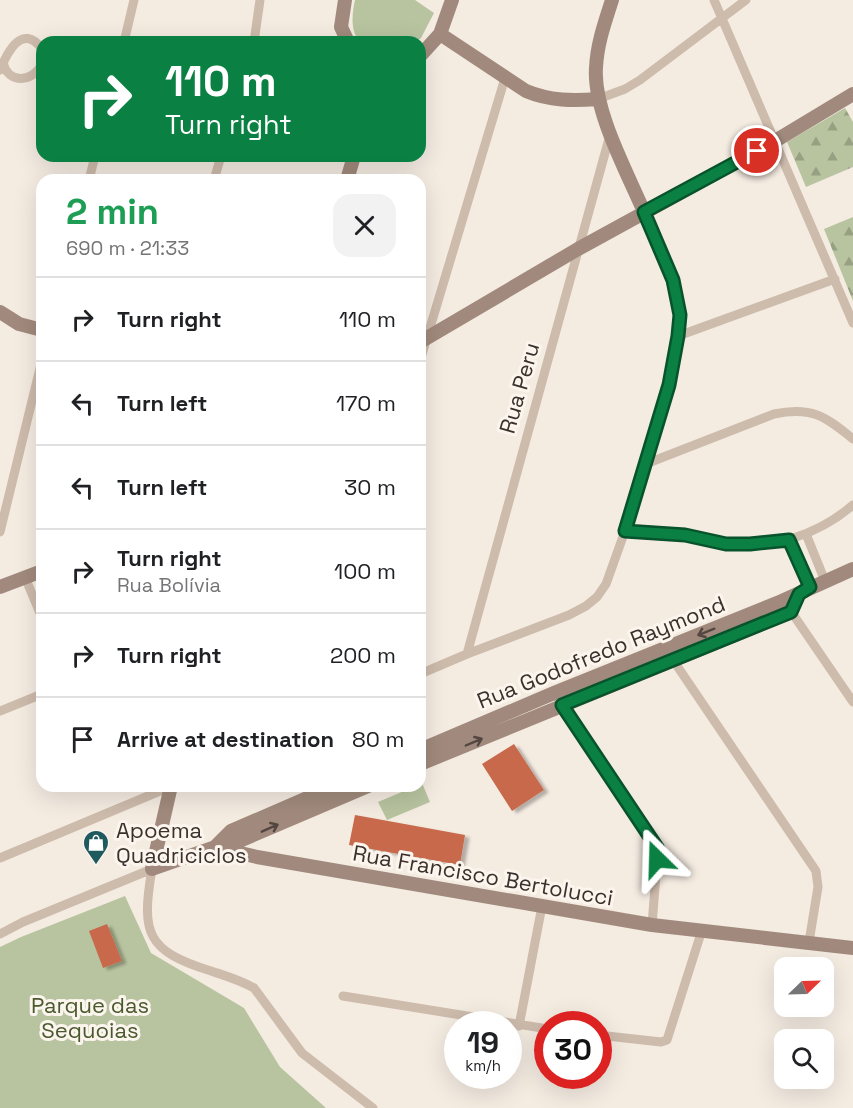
<!DOCTYPE html>
<meta charset="utf-8">
<style>
body{margin:0;font-family:"Space Grotesk",sans-serif;background:#f2f2f2;color:#202124;height:100vh;display:flex;flex-direction:column;font-size:22px;white-space:nowrap}
*{box-sizing:border-box;margin:0}
p{font-size:20px;color:#757577}
.icon{flex:none;width:33px;height:33px;fill:none;stroke:currentColor;stroke-width:2;stroke-linecap:round;stroke-linejoin:round}
.map{position:relative;flex:1;overflow:hidden}
.panel{position:absolute;left:36px;top:174px;width:390px;height:618px;display:flex;flex-direction:column;background:#fff;border-radius:18px;box-shadow:0 6px 24px #0002}
.panel>*{flex:none}
.hud{position:absolute;left:36px;top:36px;width:390px;height:126px;border-radius:18px;box-shadow:0 6px 24px #0002;background:#0b8043;color:#fff;overflow:hidden}
.needle{width:39px;rotate:67deg}
.buttons{position:absolute;left:774px;top:957px;display:grid;gap:12px}
.buttons a{display:grid;place-items:center;width:60px;height:60px;border-radius:12px;background:#fff;box-shadow:0 6px 24px #0002;font-size:30px}
.speed{position:absolute;left:444px;top:1011px;display:flex;gap:12px;font-size:30px;font-weight:700;text-align:center}
.speed>*{display:grid;place-content:center;width:78px;height:78px;border-radius:50%;background:#fff;box-shadow:0 6px 24px #0002;line-height:1}
.speed small{font-size:15px;font-weight:400}
.speed .limit{border:9px solid #d22;background:#fff;color:#111}
.pin{position:absolute;display:grid;place-items:center;width:51px;height:51px;color:#fff;margin:-26px;border:3px solid #fff;border-radius:50%;box-shadow:0 2px 6px #0007}
.me{position:absolute;width:66px;margin:-33px;rotate:338deg;stroke-linejoin:round;filter:drop-shadow(0 0 4px #0008)}
.turn{display:flex;align-items:center;gap:21px;height:126px;padding:0 30px;font-size:27px}
.turn .icon{width:78px;height:78px;stroke-width:2.5}
.turn b{display:block;font-size:42px;line-height:51px}
.round{display:grid;place-items:center;flex:none;width:63px;height:63px;border-radius:18px;background:#f2f2f2}
.headline{display:flex;align-items:center;justify-content:space-between;height:102px;padding:0 30px}
h1{font-size:36px;font-weight:800;line-height:45px;color:#1e9e55}
ul{padding:0;list-style:none}
li{display:flex;align-items:center;gap:18px;height:84px;padding:0 30px;border-top:2px solid #e0e0e0}
li div{flex:1}
li b{display:block;font-size:22px}
li em{font-style:normal}
.map>svg:first-child{display:block}
.green{fill:#b8c4a0}
.forest{fill:url(#forest-firs)}
.building{fill:#c8694b;filter:url(#shadow)}
.lines{fill:none;stroke-linecap:round;stroke-linejoin:round}
.street{stroke:#cdbbac;stroke-width:9}
.secondary{stroke:#a18a7d;stroke-width:14}
.oneway{stroke:#544640}
.route-casing{stroke:#07532c;stroke-width:15}
.route{stroke:#0b8043;stroke-width:10}
.labels{text-anchor:middle;stroke-width:6;stroke-linejoin:round;paint-order:stroke}
.street-label{font-size:22px;fill:#3b302b;stroke:#fbf5ee}
.poi-label{font-size:22px;fill:#3b302b;stroke:#fbf5ee;text-anchor:start}
.park-label{font-size:22px;fill:#4a5a2e;stroke:#fbf5ee}
</style>
<div class="map">
<svg width="853" height="1108" viewBox="0 0 853 1108">
<defs>
<pattern id="forest-firs" width="22" height="20" patternUnits="userSpaceOnUse" patternTransform="scale(1.5)"><rect width="22" height="20" fill="#b8c4a0"/><path d="M5 1l3.5 6h-7zM16 11l3.5 6h-7z" fill="#97a083"/></pattern>
<filter id="shadow"><feDropShadow dx="4.5" dy="2.5" stdDeviation="1.5" flood-color="#0004"/></filter>
</defs>
<rect width="100%" height="100%" fill="#f4ebe1"/>
<path class="green" d="M355 0H415L434 13 421 38 416 42H360C350 31 352 14 355 0Z
M422 783 430 802 387 820 378 802 416 786H420Z
M125 896 151 953 244 1008 280 1067 326 1108H0V947L21 937Z"/>
<path class="forest" d="M845 108 853 122V167L806 187 787 142Z
M853 217V301L824 229Z"/>
<path class="building" d="M514 744 544 790 512 811 482 764Z
M355 815 465 835 460 865 349 845Z
M107 924 122 961 103 968 89 931Z"/>
<g class="lines">
<path class="street" d="M714 0 853 323
M124 42 134 0
M254 42 260 0
M3 63C9 85 33 82 42 64
M0 70C7 53 22 22 42 49
M598 99 625 89 640 80 746 0
M89 180 95 156
M214 180 221 156
M678 336 835 279
M420 361 505 78
M643 465 774 414C811 406 825 416 853 439
M625 531C645 532 665 533 685 535 698 537 712 542 725 544 772 550 818 535 853 505
M0 532 42 360
M806 534 825 581
M789 540 810 587
M25 577 42 618
M788 607 853 702
M467 654 610 135
M671 657 816 871 818 887 809 942
M420 674 467 654 569 615 586 606 597 597 606 584 625 531 669 385 678 336 680 315 673 280 644 212
M554 693 658 849 652 925
M0 711 42 694
M0 858 172 786
M152 869C141 933 146 951 211 971 226 976 240 980 254 988L302 1053 373 1108
M0 934 23 922 152 869
M343 996 548 1029
M519 1026 542 906
M598 1035 661 1042 667 1040 702 930"/>
<path class="secondary" d="M345 0 341 27 348 42
M612 0C605 22 597 44 596 68 593 110 627 172 644 212
M440 34 526 91C550 101 573 101 598 99
M420 56 440 34 452 0
M347 180 354 156
M0 312 19 324 42 330
M420 342 578 249 775 141 853 94
M0 587 42 571
M420 750 554 693 782 601 853 569
M420 764 791 612 799 594
M215 847 257 857 652 925 853 948
M215 847 231 831 335 786
M152 869 215 847 237 842 368 786
M152 869 171 786"/>
</g>
<defs><path id="oneway-shaft" d="M-6 0H5M1.5-3L5.5 0L1.5 3" fill="none" stroke-width="1.6" stroke-linecap="round" stroke-linejoin="round" transform="scale(1.5)"/></defs>
<g class="oneway">
<use href="#oneway-shaft" transform="translate(706 632) rotate(158)"/>
<use href="#oneway-shaft" transform="translate(474 742) rotate(-23)"/>
<use href="#oneway-shaft" transform="translate(270 828) rotate(-24)"/>
</g>
<g class="lines">
<defs>
<path id="route" d="M657 859 658 849 562 705 791 612 799 594 810 587 789 540 750 544H726L685 535 625 531 669 385 678 336 680 315 673 280 644 212 757 151"/>
</defs>
<use href="#route" class="route-casing"/>
<use href="#route" class="route"/>
</g>
<defs>
<symbol id="shop-pin" viewBox="-11 -11 22 30"><path d="M0 17L-7.5 6A9.5 9.5 0 1 1 7.5 6Z" fill="#1f5a5e" stroke="#fbf5ee"/><path d="M-5-2.5h2.3a2.7 3.5 0 0 1 5.4 0H5L5.5 6h-11ZM-1.5-2.5h3a1.5 2.3 0 0 0-3 0Z" fill="#fff"/></symbol>
</defs>
<g fill-rule="evenodd">
<use href="#shop-pin" x="81" y="828" width="30" height="40"/>
</g>
<g class="labels">
<g class="street-label">
<text transform="translate(519 388) rotate(-74)" y="8">Rua Peru</text>
<text transform="translate(601 652) rotate(-22)" y="8">Rua Godofredo Raymond</text>
<text transform="translate(483 875) rotate(10)" y="8">Rua Francisco Bertolucci</text>
</g>
<g class="poi-label">
<text x="116" y="838">Apoema<tspan x="116" dy="25">Quadriciclos</tspan></text>
</g>
<g class="park-label">
<text x="90" y="1013">Parque das<tspan x="90" dy="25">Sequoias</tspan></text>
</g>
</g>
</svg>
<div class="buttons">
<a><svg class="needle" viewBox="-14 -14 28 28"><path d="M0-13l5 13h-10z" fill="#e53935"/><path d="M0 13l5-13h-10z" fill="#757577"/></svg></a>
<a><svg class="icon" aria-label="search" viewBox="0 0 24 24"><circle cx="10" cy="10" r="6"/><path d="M15 15l6 6"/></svg></a>
</div>
<div class="speed"><div>19<small>km/h</small></div><div class="limit">30</div></div>
<div class="pin" style="left:757px;top:151px;background:#d93025"><svg class="icon" aria-label="arrive" viewBox="0 0 24 24"><path d="M6 21V4h12l-3 4 3 4H6"/></svg></div>
<svg class="me" style="left:657px;top:859px" viewBox="-20 -20 40 40"><path d="M0-17L14 15 0 8-14 15z" fill="#0b8043" stroke="#fff" stroke-width="4"/></svg>
<div class="hud">
<div class="turn"><svg class="icon" aria-label="right" viewBox="0 0 24 24"><path d="M7 20v-9h11M14 6l5 5-5 5"/></svg><div><b>110 m</b>Turn right</div></div>
</div>
<section class="panel">
<div class="headline"><div><h1>2 min</h1><p>690 m · 21:33</p></div><a class="round"><svg class="icon" aria-label="close" viewBox="0 0 24 24"><path d="M6 6l12 12M18 6L6 18"/></svg></a></div>
<ul>
<li><svg class="icon" aria-label="right" viewBox="0 0 24 24"><path d="M7 20v-9h11M14 6l5 5-5 5"/></svg><div><b>Turn right</b></div><em>110 m</em></li>
<li><svg class="icon" aria-label="left" viewBox="0 0 24 24"><path d="M17 20v-9H6M10 6l-5 5 5 5"/></svg><div><b>Turn left</b></div><em>170 m</em></li>
<li><svg class="icon" aria-label="left" viewBox="0 0 24 24"><path d="M17 20v-9H6M10 6l-5 5 5 5"/></svg><div><b>Turn left</b></div><em>30 m</em></li>
<li><svg class="icon" aria-label="right" viewBox="0 0 24 24"><path d="M7 20v-9h11M14 6l5 5-5 5"/></svg><div><b>Turn right</b><p>Rua Bolívia</p></div><em>100 m</em></li>
<li><svg class="icon" aria-label="right" viewBox="0 0 24 24"><path d="M7 20v-9h11M14 6l5 5-5 5"/></svg><div><b>Turn right</b></div><em>200 m</em></li>
<li><svg class="icon" aria-label="arrive" viewBox="0 0 24 24"><path d="M6 21V4h12l-3 4 3 4H6"/></svg><div><b>Arrive at destination</b></div><em>80 m</em></li>
</ul>
</section>
</div>
